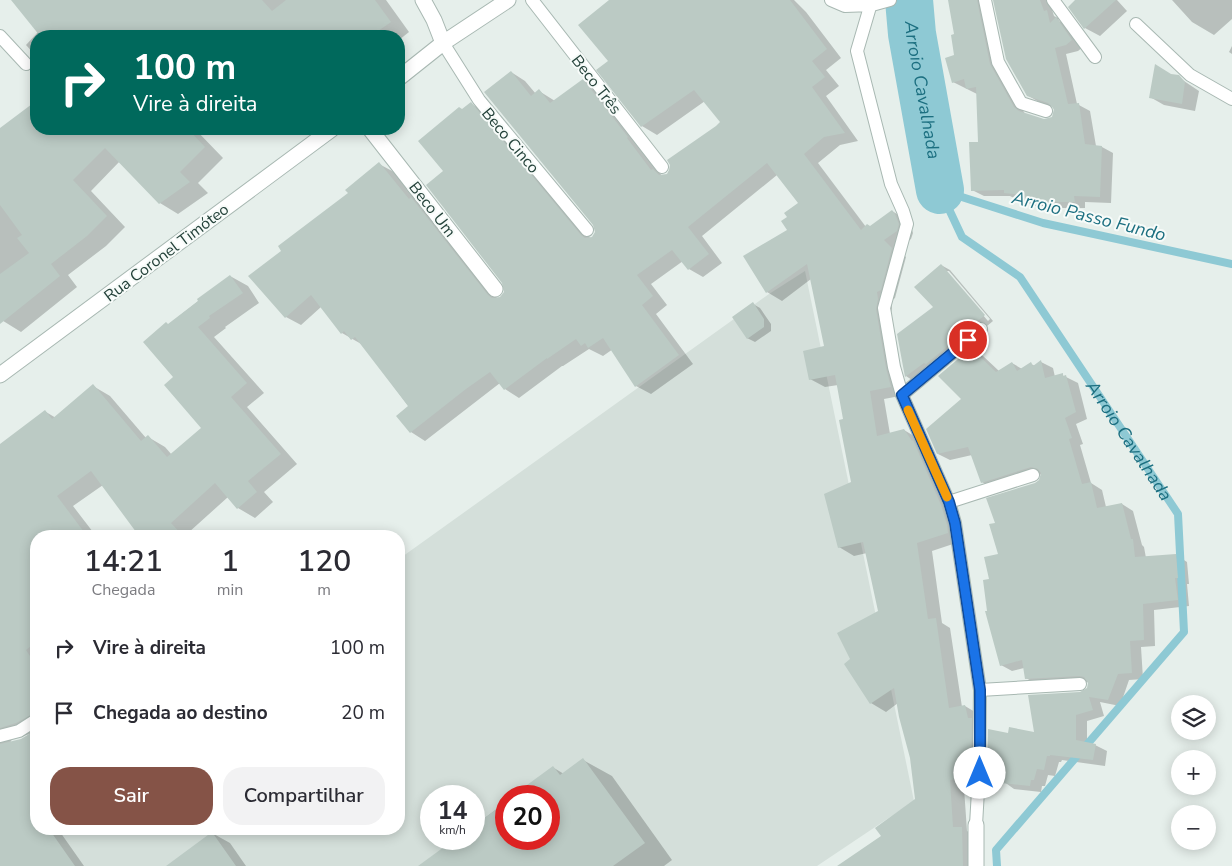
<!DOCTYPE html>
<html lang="pt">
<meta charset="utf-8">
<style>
body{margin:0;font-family:"Nunito Sans",sans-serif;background:#f2f2f3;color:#2b2b33;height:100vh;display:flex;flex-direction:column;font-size:19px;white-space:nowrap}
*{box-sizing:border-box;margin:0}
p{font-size:16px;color:#7c7c81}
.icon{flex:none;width:28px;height:28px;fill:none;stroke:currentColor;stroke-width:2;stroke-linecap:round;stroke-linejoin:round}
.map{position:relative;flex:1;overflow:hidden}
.panel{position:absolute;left:30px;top:530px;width:375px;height:305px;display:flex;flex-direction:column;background:#fff;border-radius:20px;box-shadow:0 2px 12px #0003}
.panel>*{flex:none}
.guide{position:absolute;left:30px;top:30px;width:375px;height:105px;border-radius:20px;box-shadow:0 2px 12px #0003;background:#00695c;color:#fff;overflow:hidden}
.tools{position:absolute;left:1171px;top:695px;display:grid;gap:10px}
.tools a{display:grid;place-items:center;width:45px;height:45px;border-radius:50%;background:#fff;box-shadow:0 2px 12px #0003;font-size:25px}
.speed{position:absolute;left:420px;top:785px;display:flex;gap:10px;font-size:25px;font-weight:700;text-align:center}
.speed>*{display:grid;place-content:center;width:65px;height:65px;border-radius:50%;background:#fff;box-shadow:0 2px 12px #0003;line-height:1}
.speed small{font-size:12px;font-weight:400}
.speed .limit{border:8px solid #d22;background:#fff;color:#111}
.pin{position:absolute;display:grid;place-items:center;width:42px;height:42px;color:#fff;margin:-21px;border:2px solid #fff;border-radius:50%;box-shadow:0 1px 5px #0007}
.me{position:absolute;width:55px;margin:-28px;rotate:0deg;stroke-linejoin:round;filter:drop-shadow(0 0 4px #0008)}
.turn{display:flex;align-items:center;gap:18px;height:105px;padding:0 20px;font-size:22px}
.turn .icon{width:65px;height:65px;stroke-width:2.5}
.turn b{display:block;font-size:35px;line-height:42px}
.eta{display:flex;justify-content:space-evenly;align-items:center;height:85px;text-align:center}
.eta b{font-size:30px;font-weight:600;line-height:35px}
.cta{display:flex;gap:10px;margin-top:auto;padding:10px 20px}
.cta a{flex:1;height:58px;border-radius:20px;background:#855347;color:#fff;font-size:20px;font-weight:600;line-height:58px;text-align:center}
.cta a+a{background:#f2f2f3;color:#2b2b33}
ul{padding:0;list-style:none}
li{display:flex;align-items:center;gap:15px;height:65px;padding:0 20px}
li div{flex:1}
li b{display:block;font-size:19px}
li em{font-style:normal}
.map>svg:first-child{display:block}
.built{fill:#d4dfda;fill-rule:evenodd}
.shadow{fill:#0003;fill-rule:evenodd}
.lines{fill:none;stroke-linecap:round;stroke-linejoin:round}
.stream{stroke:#8ec9d4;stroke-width:8}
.river{stroke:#8ec9d4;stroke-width:48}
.building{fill:#bbcac4}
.service-casing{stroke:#a8b8b2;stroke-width:14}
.minor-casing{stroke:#a8b8b2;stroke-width:17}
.service{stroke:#fff;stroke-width:12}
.minor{stroke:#fff;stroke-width:15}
.route-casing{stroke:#114b97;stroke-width:12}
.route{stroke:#1a73e8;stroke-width:9}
.slow{stroke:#f59e0b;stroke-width:9}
.labels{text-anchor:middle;stroke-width:4;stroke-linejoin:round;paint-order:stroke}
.street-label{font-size:16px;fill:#24423a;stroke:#f7fbf9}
.water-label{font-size:18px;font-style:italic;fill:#1c6f80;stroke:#f7fbf9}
</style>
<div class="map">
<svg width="1232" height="866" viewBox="0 0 1232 866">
<rect width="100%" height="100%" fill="#e6efeb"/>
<path class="built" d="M805 271 914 801 817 866H0V845L36 819V829H399V559L769 294ZM431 796H474V839H431ZM506 796H549V839H506Z"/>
<path class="shadow" d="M13 0H386L409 32 399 40V36H36V56L26 45 38 32Z
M627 0H794L806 12 841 58 826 70 839 86 826 96 858 141 840 145 818 163 866 227H871L892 211 907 220 910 223 913 233 911 239 898 249 906 257 895 298 891 301 892 308 890 318 905 395 884 399 890 434 904 430 919 439 962 541 932 551 942 623 950 628 962 707 965 706 980 715 982 726 986 728 985 785 964 788 967 831 977 837V866H840L882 836 916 800 911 758 898 703 886 712 871 703 852 660 879 612 867 553 854 556 839 547 852 483 845 420 838 385 825 387 810 379 825 347 811 279 782 301 767 292 745 257 789 230 800 204 777 175 702 236 722 263 703 277 689 269 683 261 651 284 667 305 656 314 693 364 651 394 636 386 613 349 603 356 589 349 563 366H562L519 398 505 389 500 383 425 441 411 432 409 407 363 345 342 333 321 307 301 325 286 317 283 251 350 193 379 164 394 172 419 203 426 207 497 298H501L505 292 504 283 444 171 462 110 471 104 486 112 590 238H592L596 233 594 224 511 72 525 81 536 94 539 91 555 101 583 80 598 89 662 176 667 175 721 122 705 101 657 135 642 126 598 70 609 62Z
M949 0H991L1001 71 1025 114 1043 120 1052 118 1055 113 1053 107 1039 102 1027 95 995 0H1049L1054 16 1058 18 1059 21 1067 26 1083 47 1078 51 1066 54 1077 104 1090 111 1096 146 1102 147 1113 153 1111 203 1085 202V208H1048L1044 206H1034L1023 200 1016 199 1010 196H984L972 190 980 143 977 94 953 82 955 35Z
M1077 0H1117L1127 11 1100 36 1085 28Z
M1172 0H1232V19L1214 35 1192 22Z
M1232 46V54L1229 52Z
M1172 75 1178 77 1199 91 1195 111 1164 105 1150 97Z
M36 103V129H195L223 158 198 183 208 193 178 214 160 203 120 161 91 191 125 227 106 246 68 275 77 287 21 332 0 319V130Z
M941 265 950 270 993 321 936 369 915 382 906 376 898 335 935 307ZM945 271H949L990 319 988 321Z
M230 276 248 286 259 303 225 327 226 328 214 337 264 393 247 407 297 464 264 492 273 502 255 518 238 508 228 497 188 533 190 536H141L103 485 73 506 96 536H36V711L31 708 30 710 36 713V829H58L84 866H4L0 863V445L46 412 56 418 93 386 110 396 146 438 148 437 165 447 172 455 202 428 175 378 168 325ZM30 734 22 740 10 743 12 739Z
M753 304 760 308 771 324V331L755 342 747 338Z
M971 349 983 356 999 371 1012 363 1022 369 1031 364 1035 366 1041 362 1053 368 1055 377 1062 375 1078 383 1087 419 1076 424 1083 444 1080 445 1091 483 1102 490 1106 507 1122 504 1133 511 1142 545 1144 547 1146 558 1176 555 1187 562 1189 584H1187L1189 606 1154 610 1155 646 1141 647 1143 679 1129 680 1120 706 1100 702 1104 716 1087 721V743L1095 745 1107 751 1105 766 1062 760 1061 762H1059L1055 776 1048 775 1045 786H1042L1041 792 1014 789 1003 781H1000L988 775 1009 734 1036 733 1088 689 1090 682 1038 685 1026 678 1024 668 1012 671 1001 665 989 612 990 580 999 555 997 524 1040 481 1042 474 994 489 982 482 972 455 950 460 938 454 963 399Z
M583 760 612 776 672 860 664 866H420L457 839H474V826L506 802V839H549V796H515L554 768 564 774Z
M212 833 230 843 246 866H168Z"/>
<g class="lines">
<g class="stream">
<path id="s1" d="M940 190 962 237 1020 277 1178 514 1184 632 996 850 997 866"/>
<path d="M940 190 1043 223 1232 264"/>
</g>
<path class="river" id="s2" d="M909 0 912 34 940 190"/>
</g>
<path class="building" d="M11 0H262L272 11 286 0H375L391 22 371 36H40Z
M609 0H790L827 49 812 61 825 77 812 87 845 133 824 137 804 154 861 230 867 224 870 226 892 210 895 214 899 224 897 231 884 240 892 248 881 290 877 292 878 299 876 309 886 368 891 387 870 391 877 436 904 429 912 441 913 440 941 505 947 525 948 533 917 543 928 619 936 618 949 708 965 705 968 718H972L971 777 950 780 953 827H962L963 866H837L881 836 875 828 915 799 910 758 899 717 894 688 870 704 844 664 850 659 837 633 878 611 863 542 838 548 824 494 851 482 839 420 843 419 835 375 809 380 803 351 824 346 807 264 766 293 743 256 787 230 781 221 787 217 784 213 798 203 767 163 688 227 709 254 688 270 672 250 637 275 653 296 642 305 679 355 635 387 603 338 588 348 585 343 581 346 576 339 547 359V358L504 390 490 372 466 389 410 433 396 416 408 406 355 337 351 340 344 331 341 334 311 295 285 318 248 276 281 251 278 246 348 193 345 190 379 162 409 199 411 197 488 295 492 298 500 297 504 292 502 283 426 185 443 171 418 141 459 107 462 109 471 102 581 235 585 238 592 237 595 232 593 225 484 92 511 71 531 96 539 89 550 103 583 79 628 137 627 138 651 170 653 169 659 175 667 174 669 170 670 165 667 160 716 126 720 122 694 90 641 127 596 70 608 61 578 25Z
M948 0H977L990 64 1014 107 1019 111 1044 119 1052 117 1054 109 1048 103 1027 96 1006 59 993 0H1040L1044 11 1047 10 1050 23 1056 17 1072 40 1066 45 1055 48 1068 104 1079 103 1085 144 1102 146 1100 197 1074 196 1075 202H1035V200H1022V195L1004 193V190L971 191 969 142H978L976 87 966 89 964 79 952 83 945 58 954 55 951 35 954 34Z
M1075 0H1116L1084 29 1068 7Z
M1155 64 1171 74 1179 75 1185 82 1182 104 1149 98Z
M36 101V129H188L205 147 180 172 190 182 159 204 105 148 73 180 107 216 87 236 51 264 60 276 0 324V274L29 253 17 238 22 235 0 205V128Z
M941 264 985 315 926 364 924 363 905 377 897 334 933 307 914 287Z
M230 275 243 293 209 316 210 318 198 327 247 383 231 397 281 454 248 481 257 492 237 509 215 483 171 523 183 536H139L91 471 57 496 87 536H36V642L26 650 36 665V712L16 723 0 728V444L45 410 52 419 93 384 141 441 148 435 167 457 201 428 164 385 173 377 143 342 166 322 168 324 198 301 197 299Z
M753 302 764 319V327L747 339 732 317Z
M971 348 996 372 1012 362 1017 371 1031 362 1033 366 1041 360 1045 378 1063 373V376L1066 375 1076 412 1065 418 1072 438 1069 439 1082 484 1091 482 1097 508 1122 503 1131 539H1133L1135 557 1176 554 1178 578H1175L1178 600 1143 604 1144 640 1130 641 1132 673 1118 674 1108 700 1089 697 1093 710 1076 715V740L1096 744 1093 760 1050 755V756H1047L1044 770 1037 769 1034 780H1031L1030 786 1001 783 1004 774 987 776 988 729 1008 733 1009 727 1034 732 1028 695 1080 692 1087 688 1088 683 1084 677 1080 676 1025 679 1022 660 1000 666 985 611H987L983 580 989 579 984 557 998 554 989 524 995 523 986 498 1035 483 1039 480 1041 473 1038 469 1031 467 981 483 968 447 937 454 926 429 961 399 938 376Z
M36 730V829H49L75 866H0V744L21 739Z
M583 758 645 843 613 866H418L455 839H474V826L506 802V839H549V796H512L553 766 560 775Z
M212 832 236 866H166Z"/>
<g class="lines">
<defs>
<path id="service" d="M532 0 662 167
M831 0 845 6 872 5 890 0
M872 0 857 51 891 184 903 211 907 224 884 308 894 367 902 395 949 502 955 523 980 690 979 773 976 825
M985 0 998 62 1021 103 1046 111
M1053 0 1095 57
M1136 24 1190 75 1232 99
M0 36 26 64
M443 43 479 100 587 230
M902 395 981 329
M949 502 1033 475
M980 690 1080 684
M0 736 19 731 36 720"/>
<path id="minor" d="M423 0 434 20 443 43
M399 78 443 43 508 0
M370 129 495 289
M0 375 332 129
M976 866V825"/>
</defs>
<use href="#service" class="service-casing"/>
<use href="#minor" class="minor-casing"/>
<use href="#service" class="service"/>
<use href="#minor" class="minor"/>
</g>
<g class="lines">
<defs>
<path id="route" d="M968 340 902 395 949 502 955 523 980 690V773"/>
</defs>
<use href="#route" class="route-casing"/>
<use href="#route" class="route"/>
<path class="slow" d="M908 410 947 497"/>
</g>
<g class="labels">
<g class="street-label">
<text transform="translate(597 84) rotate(52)" y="6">Beco Três</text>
<text transform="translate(511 140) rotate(50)" y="6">Beco Cinco</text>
<text transform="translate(433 209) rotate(52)" y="6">Beco Um</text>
<text transform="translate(166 252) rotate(-37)" y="6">Rua Coronel Timóteo</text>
</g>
<g class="water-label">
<text dy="6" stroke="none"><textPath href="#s2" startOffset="91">Arroio Cavalhada</textPath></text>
<text transform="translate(1089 216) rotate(14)" y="6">Arroio Passo Fundo</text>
<text dy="6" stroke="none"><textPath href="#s1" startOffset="319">Arroio Cavalhada</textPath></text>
</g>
</g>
</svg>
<div class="tools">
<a><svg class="icon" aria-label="layers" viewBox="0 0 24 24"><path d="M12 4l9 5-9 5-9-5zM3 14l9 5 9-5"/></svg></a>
<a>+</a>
<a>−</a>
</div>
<div class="speed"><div>14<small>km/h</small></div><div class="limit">20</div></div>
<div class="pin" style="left:968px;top:340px;background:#d93025"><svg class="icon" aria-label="arrive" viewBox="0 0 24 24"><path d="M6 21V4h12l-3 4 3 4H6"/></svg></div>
<svg class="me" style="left:980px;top:773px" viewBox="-20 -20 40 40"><circle r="19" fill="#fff"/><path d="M0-13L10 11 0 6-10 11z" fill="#1a73e8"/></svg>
<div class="guide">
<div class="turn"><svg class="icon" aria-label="right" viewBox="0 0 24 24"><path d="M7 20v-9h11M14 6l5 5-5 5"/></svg><div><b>100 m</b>Vire à direita</div></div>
</div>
<section class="panel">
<div class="eta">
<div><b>14:21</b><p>Chegada</p></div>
<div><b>1</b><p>min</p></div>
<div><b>120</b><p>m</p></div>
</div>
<ul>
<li><svg class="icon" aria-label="right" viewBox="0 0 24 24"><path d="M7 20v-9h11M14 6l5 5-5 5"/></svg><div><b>Vire à direita</b></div><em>100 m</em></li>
<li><svg class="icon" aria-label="arrive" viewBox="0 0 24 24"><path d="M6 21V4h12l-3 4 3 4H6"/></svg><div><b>Chegada ao destino</b></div><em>20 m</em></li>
</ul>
<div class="cta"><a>Sair</a><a>Compartilhar</a></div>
</section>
</div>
